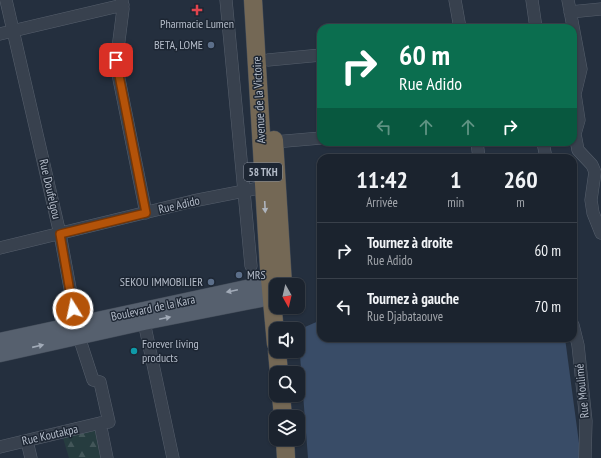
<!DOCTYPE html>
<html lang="fr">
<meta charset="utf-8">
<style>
body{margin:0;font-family:"PT Sans Narrow",sans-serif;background:#242b36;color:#f1f3f6;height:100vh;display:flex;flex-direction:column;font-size:15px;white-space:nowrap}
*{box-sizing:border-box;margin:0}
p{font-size:13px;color:#a0a4aa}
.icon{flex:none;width:22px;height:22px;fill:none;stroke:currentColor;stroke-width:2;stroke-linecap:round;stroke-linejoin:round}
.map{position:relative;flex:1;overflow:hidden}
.panel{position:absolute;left:317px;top:154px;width:260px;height:188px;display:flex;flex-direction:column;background:#1b232e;border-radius:12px;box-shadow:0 1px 3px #0004,0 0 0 1px #39404a}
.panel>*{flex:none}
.top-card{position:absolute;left:317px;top:24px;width:260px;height:122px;border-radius:12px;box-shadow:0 1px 3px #0004,0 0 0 1px #39404a;background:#0b6e4f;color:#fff;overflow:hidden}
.needle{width:26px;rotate:172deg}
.buttons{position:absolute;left:269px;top:278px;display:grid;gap:8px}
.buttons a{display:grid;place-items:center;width:36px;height:36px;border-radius:8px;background:#1b232e;box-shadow:0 1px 3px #0004,0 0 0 1px #39404a;font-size:20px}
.pin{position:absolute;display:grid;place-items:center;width:34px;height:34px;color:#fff;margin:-17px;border-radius:8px;box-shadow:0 2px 6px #0006}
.me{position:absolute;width:44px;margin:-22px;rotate:350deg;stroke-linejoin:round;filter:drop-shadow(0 0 3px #0008)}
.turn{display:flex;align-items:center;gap:14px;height:84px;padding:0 16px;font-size:18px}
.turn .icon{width:52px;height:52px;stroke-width:2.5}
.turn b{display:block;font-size:28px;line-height:34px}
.lanes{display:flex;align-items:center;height:38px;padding:0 16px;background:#0003;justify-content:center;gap:20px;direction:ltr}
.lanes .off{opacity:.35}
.eta{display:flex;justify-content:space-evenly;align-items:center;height:68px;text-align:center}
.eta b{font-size:24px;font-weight:700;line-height:28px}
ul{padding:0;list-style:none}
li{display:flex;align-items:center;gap:12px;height:56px;padding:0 16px;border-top:1px solid #39404a}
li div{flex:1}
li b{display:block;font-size:15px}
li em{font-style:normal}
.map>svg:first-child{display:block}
.forest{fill:url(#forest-firs)}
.water{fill:#394c67}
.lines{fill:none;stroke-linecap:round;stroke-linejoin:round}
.minor-casing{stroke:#565f6c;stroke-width:13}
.major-casing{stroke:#414a57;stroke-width:17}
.highway-casing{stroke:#434c59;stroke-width:19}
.minor{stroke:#38414e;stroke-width:12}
.major{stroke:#56606e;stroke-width:16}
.highway{stroke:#746855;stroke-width:18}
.oneway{fill:#aeb4bd}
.oneway2{fill:#a1aab7}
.route-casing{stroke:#753606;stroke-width:10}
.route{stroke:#b45309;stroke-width:7}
.health-dot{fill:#e0444e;stroke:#1d2633;stroke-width:1.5}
.service-dot{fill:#5c6f8a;stroke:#1d2633;stroke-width:1.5}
.culture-dot{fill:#0f9aa8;stroke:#1d2633;stroke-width:1.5}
.labels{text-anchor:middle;stroke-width:3;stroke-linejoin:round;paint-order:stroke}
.shield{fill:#1d2633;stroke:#878f9c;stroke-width:1}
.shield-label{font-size:11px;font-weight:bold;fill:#b4bcc9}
.poi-label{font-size:12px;fill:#b4bcc9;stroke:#1d2633;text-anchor:end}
.street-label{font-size:12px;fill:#b4bcc9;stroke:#1d2633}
</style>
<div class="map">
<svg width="601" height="458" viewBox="0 0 601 458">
<defs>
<pattern id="forest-firs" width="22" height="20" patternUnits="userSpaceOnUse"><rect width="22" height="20" fill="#263c3f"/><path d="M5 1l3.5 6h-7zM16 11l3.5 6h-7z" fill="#435659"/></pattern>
</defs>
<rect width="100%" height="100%" fill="#242f3e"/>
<path class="forest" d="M95 430 102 458H69L63 438Z"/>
<path class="water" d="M321 320V338H565L581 458H308L298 330Z"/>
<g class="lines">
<defs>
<path id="minor" d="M6 0 60 234 79 337 93 380 100 382 109 422 100 423 107 458
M122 0 123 9 116 64 146 213
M226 0 251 266
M455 0 460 28
M532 0 536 28
M568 0 581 69 575 94 579 120 575 134 578 150 592 165 595 172 591 200 593 213 601 233
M570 12 601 9
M0 34 123 5
M268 60 321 55
M274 142 321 138
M477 142 479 158
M543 142 546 158
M0 248 193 201 264 187
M144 322 173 458
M573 325 578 345 586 421 585 458
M27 441 31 458
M0 447 100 423"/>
<path id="major" d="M0 341 270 283 282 279
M0 354 144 322 276 296"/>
<path id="highway" d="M253 0 269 268 276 344
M274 140 283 285
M277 351 279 373
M281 395 283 417
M285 439 286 458"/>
</defs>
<use href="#minor" class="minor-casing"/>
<use href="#major" class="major-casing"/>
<use href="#highway" class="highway-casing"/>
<use href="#minor" class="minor"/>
<use href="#major" class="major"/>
<use href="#highway" class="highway"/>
</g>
<defs><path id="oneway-solid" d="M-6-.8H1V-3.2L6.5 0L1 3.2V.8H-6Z"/></defs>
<use class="oneway" href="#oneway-solid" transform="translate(265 207) rotate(87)"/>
<g class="oneway2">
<use href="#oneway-solid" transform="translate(232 291) rotate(168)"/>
<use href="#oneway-solid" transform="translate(165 318) rotate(-12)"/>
<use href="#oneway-solid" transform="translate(38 346) rotate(-13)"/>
</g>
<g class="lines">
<defs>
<path id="route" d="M73 309 60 234 146 213 116 60"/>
</defs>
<use href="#route" class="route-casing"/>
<use href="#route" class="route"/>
</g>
<path class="health-dot" d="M195 4h4v4h4v4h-4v4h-4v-4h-4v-4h4z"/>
<g class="service-dot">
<circle cx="211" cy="45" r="4"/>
<circle cx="239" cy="275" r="4"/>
<circle cx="211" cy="282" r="4"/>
</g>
<circle class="culture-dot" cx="134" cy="351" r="4"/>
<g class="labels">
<rect class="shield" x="244" y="163" width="38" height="18" rx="3"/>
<g class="shield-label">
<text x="263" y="176">58 TKH</text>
</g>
<g class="poi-label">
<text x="197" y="28" text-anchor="middle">Pharmacie Lumen</text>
<text x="203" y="49">BETA, LOME</text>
<text x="247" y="279" text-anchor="start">MRS</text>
<text x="203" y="286">SEKOU IMMOBILIER</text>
<text x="142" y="348" text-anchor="start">Forever living<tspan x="142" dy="14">products</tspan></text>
</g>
<g class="street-label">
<text transform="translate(259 100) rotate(-93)" y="4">Avenue de la Victoire</text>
<text transform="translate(50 189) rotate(77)" y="4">Rue Doufelgou</text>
<text transform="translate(179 205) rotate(-13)" y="4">Rue Adido</text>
<text transform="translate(153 308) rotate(-12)" y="4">Boulevard de la Kara</text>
<text transform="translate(582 391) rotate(-96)" y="4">Rue Moulimé</text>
<text transform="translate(50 435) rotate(-13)" y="4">Rue Koutakpa</text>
</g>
</g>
</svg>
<div class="buttons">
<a><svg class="needle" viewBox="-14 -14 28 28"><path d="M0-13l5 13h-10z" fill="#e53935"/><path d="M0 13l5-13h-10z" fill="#a0a4aa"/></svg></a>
<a><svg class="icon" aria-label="sound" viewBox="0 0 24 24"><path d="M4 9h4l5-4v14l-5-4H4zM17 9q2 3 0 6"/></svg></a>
<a><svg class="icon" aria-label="search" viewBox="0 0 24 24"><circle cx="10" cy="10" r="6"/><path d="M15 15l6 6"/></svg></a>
<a><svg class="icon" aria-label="layers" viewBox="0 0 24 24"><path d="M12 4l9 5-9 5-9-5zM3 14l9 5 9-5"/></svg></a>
</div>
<div class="pin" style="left:116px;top:60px;background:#d93025"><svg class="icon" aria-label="arrive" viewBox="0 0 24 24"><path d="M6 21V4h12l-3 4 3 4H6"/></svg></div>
<svg class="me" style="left:73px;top:309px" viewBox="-20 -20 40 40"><circle r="17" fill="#b45309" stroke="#fff" stroke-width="3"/><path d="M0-11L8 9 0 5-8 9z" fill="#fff"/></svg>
<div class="top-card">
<div class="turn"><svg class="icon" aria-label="right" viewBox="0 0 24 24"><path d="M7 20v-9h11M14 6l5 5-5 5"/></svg><div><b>60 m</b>Rue Adido</div></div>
<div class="lanes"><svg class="icon off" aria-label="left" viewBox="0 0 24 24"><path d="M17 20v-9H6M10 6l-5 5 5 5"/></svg><svg class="icon off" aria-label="ahead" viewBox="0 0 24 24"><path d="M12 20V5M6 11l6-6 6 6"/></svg><svg class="icon off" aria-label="ahead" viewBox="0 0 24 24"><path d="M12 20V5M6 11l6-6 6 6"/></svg><svg class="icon" aria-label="right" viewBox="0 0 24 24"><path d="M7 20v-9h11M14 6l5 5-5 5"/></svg></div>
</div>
<section class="panel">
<div class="eta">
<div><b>11:42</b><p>Arrivée</p></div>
<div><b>1</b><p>min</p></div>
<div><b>260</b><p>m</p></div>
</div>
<ul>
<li><svg class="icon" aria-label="right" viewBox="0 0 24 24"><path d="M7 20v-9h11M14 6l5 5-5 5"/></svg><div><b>Tournez à droite</b><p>Rue Adido</p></div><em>60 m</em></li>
<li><svg class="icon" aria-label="left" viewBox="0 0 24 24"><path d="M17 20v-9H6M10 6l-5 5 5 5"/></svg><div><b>Tournez à gauche</b><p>Rue Djabataouve</p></div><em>70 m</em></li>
</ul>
</section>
</div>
